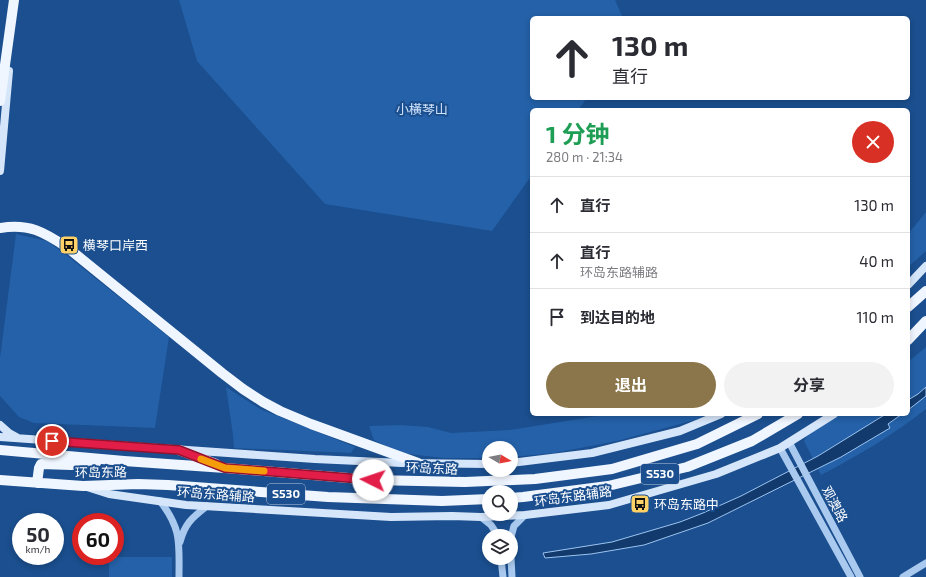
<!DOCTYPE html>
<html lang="zh">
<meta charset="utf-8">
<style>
body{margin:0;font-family:"Exo 2","Noto Sans SC",sans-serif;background:#f2f2f3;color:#2b2b33;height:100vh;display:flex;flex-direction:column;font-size:15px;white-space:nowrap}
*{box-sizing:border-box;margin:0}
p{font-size:13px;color:#7c7c81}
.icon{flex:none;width:22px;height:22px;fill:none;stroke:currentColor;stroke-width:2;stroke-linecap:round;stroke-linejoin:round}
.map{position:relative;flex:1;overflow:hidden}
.sheet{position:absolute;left:530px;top:108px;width:380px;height:308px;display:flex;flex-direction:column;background:#fff;border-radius:6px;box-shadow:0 2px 6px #0003}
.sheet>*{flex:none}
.hud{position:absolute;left:530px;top:16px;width:380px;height:84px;border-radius:6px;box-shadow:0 2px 6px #0003;background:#fff;color:#2b2b33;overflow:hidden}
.needle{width:26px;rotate:100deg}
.buttons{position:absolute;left:482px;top:441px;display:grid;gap:8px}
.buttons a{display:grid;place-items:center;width:36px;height:36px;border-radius:50%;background:#fff;box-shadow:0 2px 6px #0003;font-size:20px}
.speed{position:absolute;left:12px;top:513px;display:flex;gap:8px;font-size:20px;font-weight:700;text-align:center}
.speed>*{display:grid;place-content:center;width:52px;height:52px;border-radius:50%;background:#fff;box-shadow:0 2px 6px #0003;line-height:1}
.speed small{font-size:10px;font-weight:400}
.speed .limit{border:6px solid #d22;background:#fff;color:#111}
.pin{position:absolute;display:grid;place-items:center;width:34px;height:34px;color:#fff;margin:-17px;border:2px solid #fff;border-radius:50%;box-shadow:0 1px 4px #0007}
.me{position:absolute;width:44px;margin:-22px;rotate:274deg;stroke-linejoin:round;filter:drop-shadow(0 0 3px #0008)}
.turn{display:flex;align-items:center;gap:14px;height:84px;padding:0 16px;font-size:18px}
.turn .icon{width:52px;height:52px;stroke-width:2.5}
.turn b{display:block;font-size:28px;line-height:34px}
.round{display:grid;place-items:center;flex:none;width:42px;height:42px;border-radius:21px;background:#f2f2f3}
.head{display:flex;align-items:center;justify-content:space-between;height:68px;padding:0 16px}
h1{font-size:24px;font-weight:700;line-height:30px;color:#1e9e55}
.button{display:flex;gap:8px;margin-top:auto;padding:8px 16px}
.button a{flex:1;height:46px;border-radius:24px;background:#8a764a;color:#fff;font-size:16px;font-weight:700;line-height:46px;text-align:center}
.button a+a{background:#f2f2f3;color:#2b2b33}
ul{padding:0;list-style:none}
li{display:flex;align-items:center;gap:12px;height:56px;padding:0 16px;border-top:1px solid #e1e1e2}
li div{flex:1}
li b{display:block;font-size:15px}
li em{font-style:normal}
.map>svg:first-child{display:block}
.green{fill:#2461a8}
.water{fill:#123a6d;stroke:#9cc4f0}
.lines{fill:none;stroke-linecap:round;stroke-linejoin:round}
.tertiary{stroke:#a9c9ee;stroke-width:7}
.secondary{stroke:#d6e6fa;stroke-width:8}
.primary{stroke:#f0f6ff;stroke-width:10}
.route-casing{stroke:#92132f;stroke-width:10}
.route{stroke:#e11d48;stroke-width:7}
.slow{stroke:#f59e0b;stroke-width:7}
.labels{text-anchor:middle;stroke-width:4;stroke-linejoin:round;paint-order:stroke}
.shield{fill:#1b4f8f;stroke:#bbcadd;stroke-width:1}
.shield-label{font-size:12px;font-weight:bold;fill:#fff}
.park-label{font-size:13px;fill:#cfe3fa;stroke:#1b4f8f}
.poi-label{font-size:13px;fill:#fff;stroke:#1b4f8f;text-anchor:start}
.street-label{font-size:13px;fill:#fff;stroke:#1b4f8f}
</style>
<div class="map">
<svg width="926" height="577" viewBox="0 0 926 577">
<rect width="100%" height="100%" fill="#1b4f8f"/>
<path class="green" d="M179 0H615L623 18H532V98H587L578 110H532V175L492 231 325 204 197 61Z
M926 212V251L908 267V234Z
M16 234 47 241 65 254 169 337 155 428 34 423 19 417 0 396V358Z
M926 347V409C893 435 858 456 821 475L804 441 809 432 834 414H908V362Z
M226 387 260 409 355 447 351 453 234 448 233 435Z
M610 414H707L698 419 617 441 554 453 511 457V448H489V458H444L400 453 374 440 369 426 401 425 428 427 451 433 510 430Z
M109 557H172V577H109Z"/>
<path class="water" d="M926 387V396L908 410V400L918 394Z
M886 414H902L888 424 890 428 841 457 708 523 644 545 591 554 545 558 543 553 612 542 680 522 703 513 741 496 818 456Z"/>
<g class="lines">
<path class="tertiary" d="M789 442 860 577
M780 448 851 577
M160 501C182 529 179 544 179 577
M481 517 491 525 498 536
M511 537 514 526 525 515
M180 542C185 523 192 518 207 506
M501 558 503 577
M511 558 512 577
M903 577 926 563"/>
<path class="secondary" d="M0 171 9 71
M908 285 926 266
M0 425 9 433 18 438
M0 437 315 459 402 463 489 464
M511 463 592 453 680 431 721 414
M87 487 109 494 186 505 391 517 452 516 481 517 525 515 609 505 716 474 780 448 834 414"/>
<path class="primary" d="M0 101 14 0
M0 228C29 223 44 232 68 248L222 373 243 389 263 402 280 411 311 424 418 463
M908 307 926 291
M908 340 926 321
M0 450 124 461 225 468 373 480 465 482 535 479 612 469 697 444 758 414
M179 450 216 464
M0 480 83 486 138 484 168 485 328 497 442 501 489 499
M37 483 39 468 41 464 71 465 96 463
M511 498 523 497 608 486 687 467 752 441 798 414"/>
</g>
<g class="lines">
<defs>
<path id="route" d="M52 441 179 450 225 468 373 480"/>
</defs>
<use href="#route" class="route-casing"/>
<use href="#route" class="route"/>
<path class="slow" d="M201 459 225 468 264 471"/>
</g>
<defs>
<symbol id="bus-square" viewBox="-11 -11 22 22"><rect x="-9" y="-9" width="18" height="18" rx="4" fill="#ffd166" stroke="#1b4f8f"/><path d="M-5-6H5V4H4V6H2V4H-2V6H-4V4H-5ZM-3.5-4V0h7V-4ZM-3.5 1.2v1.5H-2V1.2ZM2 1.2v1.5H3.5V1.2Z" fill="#111"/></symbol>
</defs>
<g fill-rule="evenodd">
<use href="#bus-square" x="58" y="234" width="22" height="22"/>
<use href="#bus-square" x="629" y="493" width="22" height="22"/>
</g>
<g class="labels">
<g class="shield">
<rect x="641" y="464" width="38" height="20" rx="3"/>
<rect x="267" y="484" width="38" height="20" rx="3"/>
</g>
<g class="shield-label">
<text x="660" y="478">S530</text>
<text x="286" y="498">S530</text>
</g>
<g class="park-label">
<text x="422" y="114">小橫琴山</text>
</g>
<g class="poi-label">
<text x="83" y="250">横琴口岸西</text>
<text x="654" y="509">环岛东路中</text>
</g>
<g class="street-label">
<text transform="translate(432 468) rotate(2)" y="5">环岛东路</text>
<text transform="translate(101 472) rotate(-1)" y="5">环岛东路</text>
<text transform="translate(216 494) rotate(4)" y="5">环岛东路辅路</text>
<text transform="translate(573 496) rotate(-8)" y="5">环岛东路辅路</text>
<text transform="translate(835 504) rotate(62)" y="5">观澳路</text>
</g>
</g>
</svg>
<div class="buttons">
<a><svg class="needle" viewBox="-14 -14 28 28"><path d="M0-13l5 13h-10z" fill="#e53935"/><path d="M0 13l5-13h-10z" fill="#7c7c81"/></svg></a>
<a><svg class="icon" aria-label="search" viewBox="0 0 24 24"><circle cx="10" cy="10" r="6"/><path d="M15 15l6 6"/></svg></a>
<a><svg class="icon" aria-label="layers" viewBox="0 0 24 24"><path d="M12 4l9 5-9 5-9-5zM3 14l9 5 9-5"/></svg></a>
</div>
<div class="speed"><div>50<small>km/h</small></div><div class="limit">60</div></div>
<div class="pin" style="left:52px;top:441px;background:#d93025"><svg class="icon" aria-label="arrive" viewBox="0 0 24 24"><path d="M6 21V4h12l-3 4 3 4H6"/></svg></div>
<svg class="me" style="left:373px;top:480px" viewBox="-20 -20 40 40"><circle r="19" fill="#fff"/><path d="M0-13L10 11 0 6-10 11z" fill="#e11d48"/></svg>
<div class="hud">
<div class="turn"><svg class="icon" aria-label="ahead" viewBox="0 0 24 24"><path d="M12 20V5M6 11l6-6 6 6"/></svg><div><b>130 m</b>直行</div></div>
</div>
<section class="sheet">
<div class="head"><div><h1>1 分钟</h1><p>280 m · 21:34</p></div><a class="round" style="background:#d93025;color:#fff"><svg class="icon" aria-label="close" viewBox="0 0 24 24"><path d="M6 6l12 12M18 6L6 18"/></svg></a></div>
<ul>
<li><svg class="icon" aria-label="ahead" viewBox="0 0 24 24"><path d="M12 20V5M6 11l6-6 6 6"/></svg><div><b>直行</b></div><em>130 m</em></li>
<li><svg class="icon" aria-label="ahead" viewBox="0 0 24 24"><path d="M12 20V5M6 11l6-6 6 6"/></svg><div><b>直行</b><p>环岛东路辅路</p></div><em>40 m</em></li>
<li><svg class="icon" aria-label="arrive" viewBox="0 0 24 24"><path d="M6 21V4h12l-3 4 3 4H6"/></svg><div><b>到达目的地</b></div><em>110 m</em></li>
</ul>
<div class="button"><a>退出</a><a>分享</a></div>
</section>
</div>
